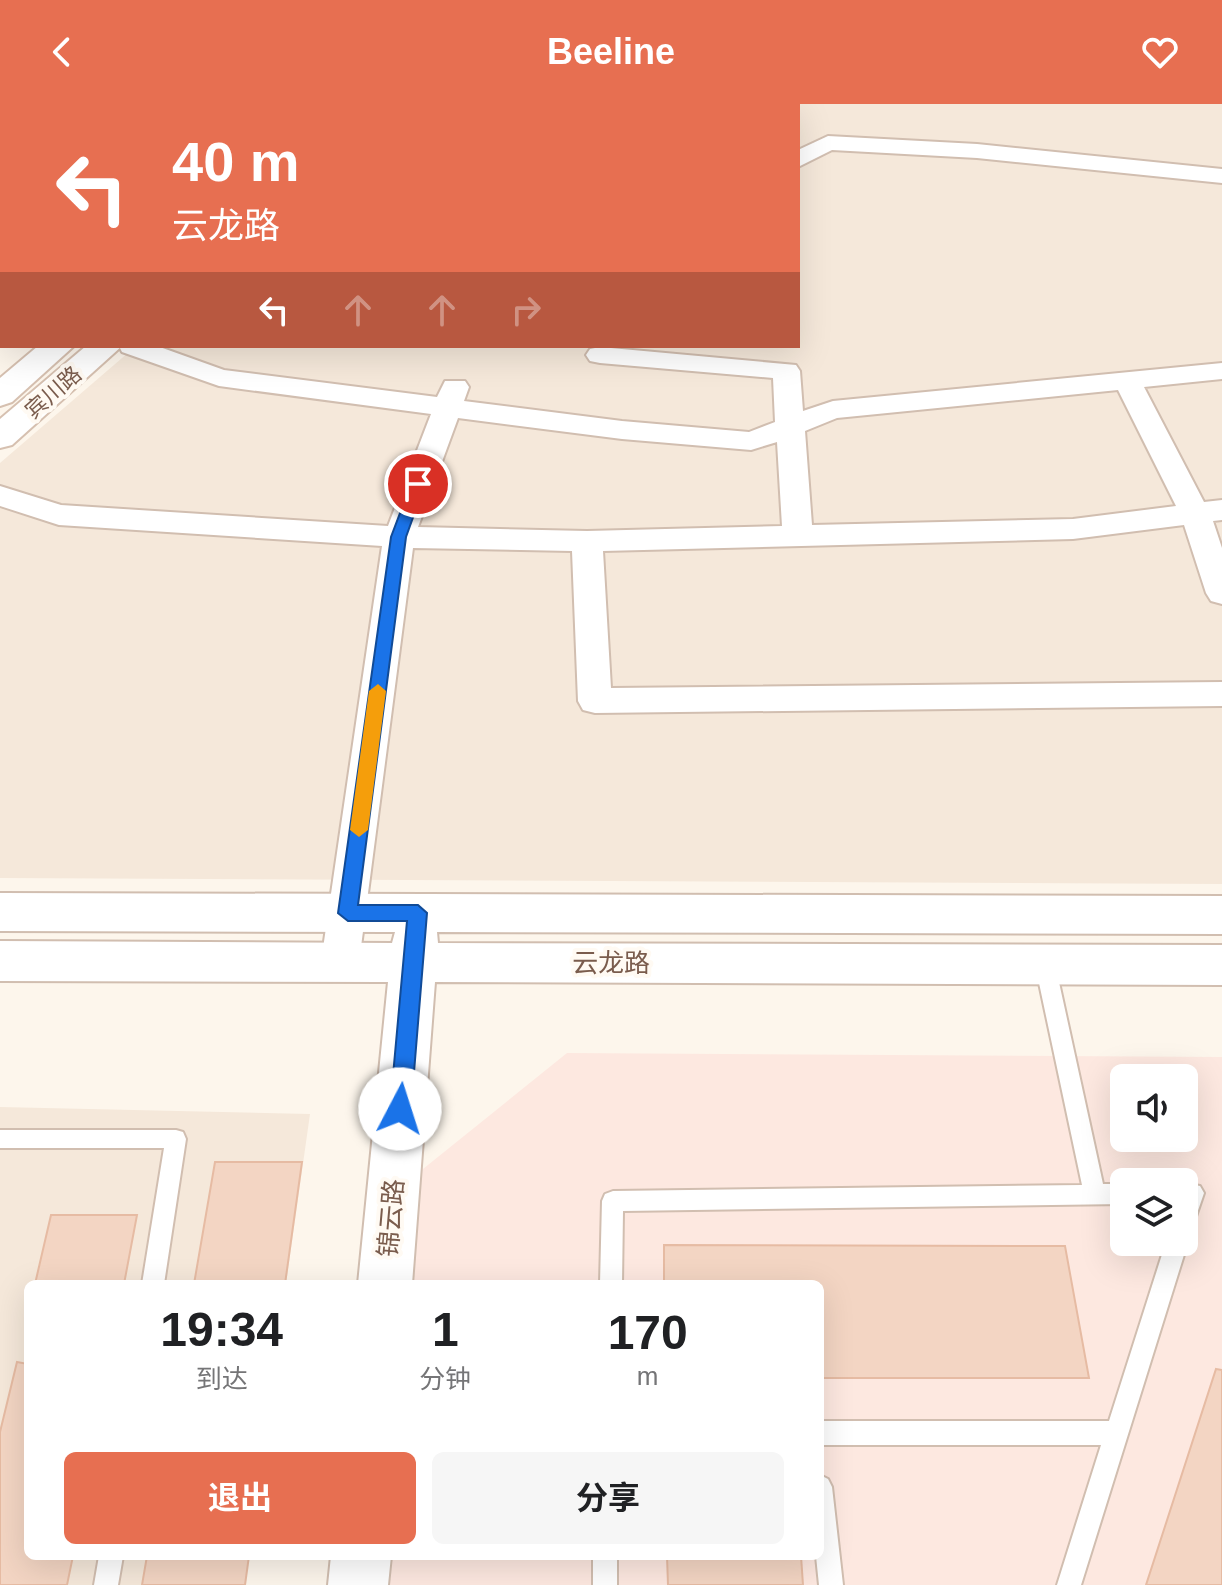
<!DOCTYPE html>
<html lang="zh">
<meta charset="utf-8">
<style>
body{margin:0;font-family:Helvetica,"Noto Sans SC",sans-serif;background:#f6f6f6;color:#202124;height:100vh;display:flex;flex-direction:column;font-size:30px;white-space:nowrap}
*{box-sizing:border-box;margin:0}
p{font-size:26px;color:#757577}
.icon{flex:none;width:44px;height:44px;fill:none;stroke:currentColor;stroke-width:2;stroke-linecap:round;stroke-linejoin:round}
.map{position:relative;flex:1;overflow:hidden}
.drawer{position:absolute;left:24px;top:1176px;width:800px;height:280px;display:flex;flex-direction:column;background:#fff;border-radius:12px;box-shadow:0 8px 32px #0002}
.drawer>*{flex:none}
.guide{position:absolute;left:0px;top:0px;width:800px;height:244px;box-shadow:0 8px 32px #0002;background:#e76f51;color:#fff;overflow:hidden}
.fabs{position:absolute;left:1110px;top:960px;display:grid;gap:16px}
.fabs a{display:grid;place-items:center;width:88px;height:88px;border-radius:12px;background:#fff;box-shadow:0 8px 32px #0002;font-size:40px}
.pin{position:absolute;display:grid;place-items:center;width:68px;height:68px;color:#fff;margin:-34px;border:4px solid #fff;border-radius:50%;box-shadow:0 2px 8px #0007}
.me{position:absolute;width:88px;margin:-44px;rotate:5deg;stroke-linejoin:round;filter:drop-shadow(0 0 6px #0008)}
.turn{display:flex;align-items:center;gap:28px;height:168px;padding:0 40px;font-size:36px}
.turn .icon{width:104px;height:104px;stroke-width:2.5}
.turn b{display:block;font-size:56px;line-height:68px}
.lanes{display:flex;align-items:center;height:76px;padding:0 40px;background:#0003;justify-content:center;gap:40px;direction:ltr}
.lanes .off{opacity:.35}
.eta{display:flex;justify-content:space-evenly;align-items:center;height:136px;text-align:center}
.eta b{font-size:48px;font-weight:700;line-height:56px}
.action{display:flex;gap:16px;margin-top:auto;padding:16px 40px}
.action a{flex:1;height:92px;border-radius:12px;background:#e76f51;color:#fff;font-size:32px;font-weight:700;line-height:92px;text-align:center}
.action a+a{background:#f6f6f6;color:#202124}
header{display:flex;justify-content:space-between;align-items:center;height:104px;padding:0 40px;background:#e76f51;color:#fff;font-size:36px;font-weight:700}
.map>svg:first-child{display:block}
.residential{fill:#f5e8da}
.commercial{fill:#fde8e0;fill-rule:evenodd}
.building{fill:#f3d5c3;stroke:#e6bba3;stroke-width:2}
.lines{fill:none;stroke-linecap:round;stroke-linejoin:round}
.service-casing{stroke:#d1beb0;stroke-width:4}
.minor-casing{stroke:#d1beb0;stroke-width:4}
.tertiary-casing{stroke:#d1beb0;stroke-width:4}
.secondary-casing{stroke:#d6c0b0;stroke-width:4}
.service{fill:#fff;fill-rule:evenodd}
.minor{fill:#fff;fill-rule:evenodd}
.tertiary{fill:#fff;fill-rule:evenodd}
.secondary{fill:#fff;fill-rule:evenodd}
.route{fill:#1a73e8;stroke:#114b97;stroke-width:2}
.slow{fill:#f59e0b}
.labels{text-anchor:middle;stroke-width:8;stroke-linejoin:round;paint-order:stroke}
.far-street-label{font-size:22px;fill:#7a5c4d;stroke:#fffaf3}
.street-label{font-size:26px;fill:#7a5c4d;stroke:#fffaf3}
</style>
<header><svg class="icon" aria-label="back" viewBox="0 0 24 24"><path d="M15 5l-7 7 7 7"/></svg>Beeline<svg class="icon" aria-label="heart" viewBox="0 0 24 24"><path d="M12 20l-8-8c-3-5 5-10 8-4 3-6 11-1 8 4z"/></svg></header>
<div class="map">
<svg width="1222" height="1481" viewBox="0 0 1222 1481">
<rect width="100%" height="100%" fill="#fdf6ec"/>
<path class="residential" d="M416 0H1222V780L0 774V359L136 242H798V2H414Z
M0 1003 310 1010 286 1180H28V1452H248L244 1481H0Z"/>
<path class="commercial" d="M567 949 1222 953V1481H384L386 1452H820V1180H409L418 1069ZM1124 974H1184V1034H1124ZM1124 1078H1184V1138H1124Z"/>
<path class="building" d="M215 1058H302L285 1180H194Z
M51 1111H137L124 1180H35Z
M664 1141 1065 1142 1089 1274H820V1180H664Z
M17 1258 28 1260V1452H73L67 1481H0V1328Z
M1216 1265 1222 1266V1481H1146Z
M147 1452H249L245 1481H142Z
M667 1452H801L803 1481H668Z"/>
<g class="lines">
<defs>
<path id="service" d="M0 8H2V14H0Z
M1045 852 1052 854 1055 860 1103 1080H1124V1100L623 1107 622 1180H600L602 1097 605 1090 613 1087 1082 1081 1035 860 1038 854Z
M0 1026H176L183 1028 186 1035 164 1180H142L164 1044H0Z
M1184 1079 1200 1082 1204 1089 1192 1124 1184 1127Z
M1185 1131 1188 1138 1081 1481H1057L1101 1341H820V1317H1109L1166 1138H1184Z
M820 1371 828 1375 832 1383 843 1481H819L816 1452H820Z
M99 1452H123L118 1481H94Z
M593 1452H617V1481H593Z"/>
<path id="minor" d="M828 32 977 40 1222 65V79L977 54 832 46 798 63V46Z
M0 54H2V68H0Z
M2 156V173L0 174V157Z
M119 242H157L224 266 437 293 445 277H465L469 283 464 297 622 317 749 328 775 318 773 274 600 259 590 257 586 251 590 245 600 243 796 261 800 267 803 307 833 297 1222 259V275L1144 283 1204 398 1222 396V416L1213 417 1222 444V500L1211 497 1206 489 1184 421 1073 435 603 447 611 584 1222 578V602L595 609 583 606 578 597 572 447 413 444 359 858 353 869 340 874 327 869 321 858 382 442 59 421 0 402V382L61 401 388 422 431 310 219 282 122 248ZM1118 286 1176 402 1073 415 812 421 805 327 837 314ZM458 314 622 335 751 346 777 338 782 422 587 427 418 423Z"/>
<path id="tertiary" d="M0 789 1222 792V830L437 828 438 839 1222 841V881L435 878 412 1180H358L388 878 0 877V837L392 839 395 828 0 827Z
M331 1452H391L388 1481H328Z"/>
<path id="secondary" d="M38 242H74L12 298 0 302V274Z
M86 242H122L12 341 0 344V315Z"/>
</defs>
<use href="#service" class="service-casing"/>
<use href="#minor" class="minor-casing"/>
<use href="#tertiary" class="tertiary-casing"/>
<use href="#secondary" class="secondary-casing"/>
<use href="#service" class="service"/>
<use href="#minor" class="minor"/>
<use href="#tertiary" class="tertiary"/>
<use href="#secondary" class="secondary"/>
</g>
<path class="route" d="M418 376 425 380 406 433 358 801H418L427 809 411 1005 408 1011 400 1014 393 1011 390 1005 407 817H348L338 809 391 433 411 380Z"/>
<path class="slow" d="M378 580 386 587 368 726 359 733 350 726 369 587Z"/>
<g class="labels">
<g class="far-street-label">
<text transform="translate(53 288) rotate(-41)" y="8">宾川路</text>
</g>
<g class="street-label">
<text x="611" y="868">云龙路</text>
<text transform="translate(391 1114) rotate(-85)" y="9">锦云路</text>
</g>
</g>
</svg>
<div class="fabs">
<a><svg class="icon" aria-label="sound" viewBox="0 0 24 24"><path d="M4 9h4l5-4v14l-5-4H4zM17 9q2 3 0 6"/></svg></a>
<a><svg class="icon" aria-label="layers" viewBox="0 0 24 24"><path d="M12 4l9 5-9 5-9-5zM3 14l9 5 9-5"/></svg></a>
</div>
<div class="pin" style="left:418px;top:380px;background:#d93025"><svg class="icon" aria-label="arrive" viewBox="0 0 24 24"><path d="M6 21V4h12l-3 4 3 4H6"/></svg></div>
<svg class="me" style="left:400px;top:1005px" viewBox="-20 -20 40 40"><circle r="19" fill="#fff"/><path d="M0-13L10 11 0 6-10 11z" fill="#1a73e8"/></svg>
<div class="guide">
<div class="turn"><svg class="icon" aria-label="left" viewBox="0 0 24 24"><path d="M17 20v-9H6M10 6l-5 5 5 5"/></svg><div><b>40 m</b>云龙路</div></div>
<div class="lanes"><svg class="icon" aria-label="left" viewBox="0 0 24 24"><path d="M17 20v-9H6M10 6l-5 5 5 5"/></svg><svg class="icon off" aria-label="ahead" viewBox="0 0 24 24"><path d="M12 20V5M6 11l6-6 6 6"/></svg><svg class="icon off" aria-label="ahead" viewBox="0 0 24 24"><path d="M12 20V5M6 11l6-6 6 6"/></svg><svg class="icon off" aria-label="right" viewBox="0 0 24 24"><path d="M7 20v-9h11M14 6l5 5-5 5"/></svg></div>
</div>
<section class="drawer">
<div class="eta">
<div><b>19:34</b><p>到达</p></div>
<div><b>1</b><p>分钟</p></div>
<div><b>170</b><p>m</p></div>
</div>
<div class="action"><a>退出</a><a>分享</a></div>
</section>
</div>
